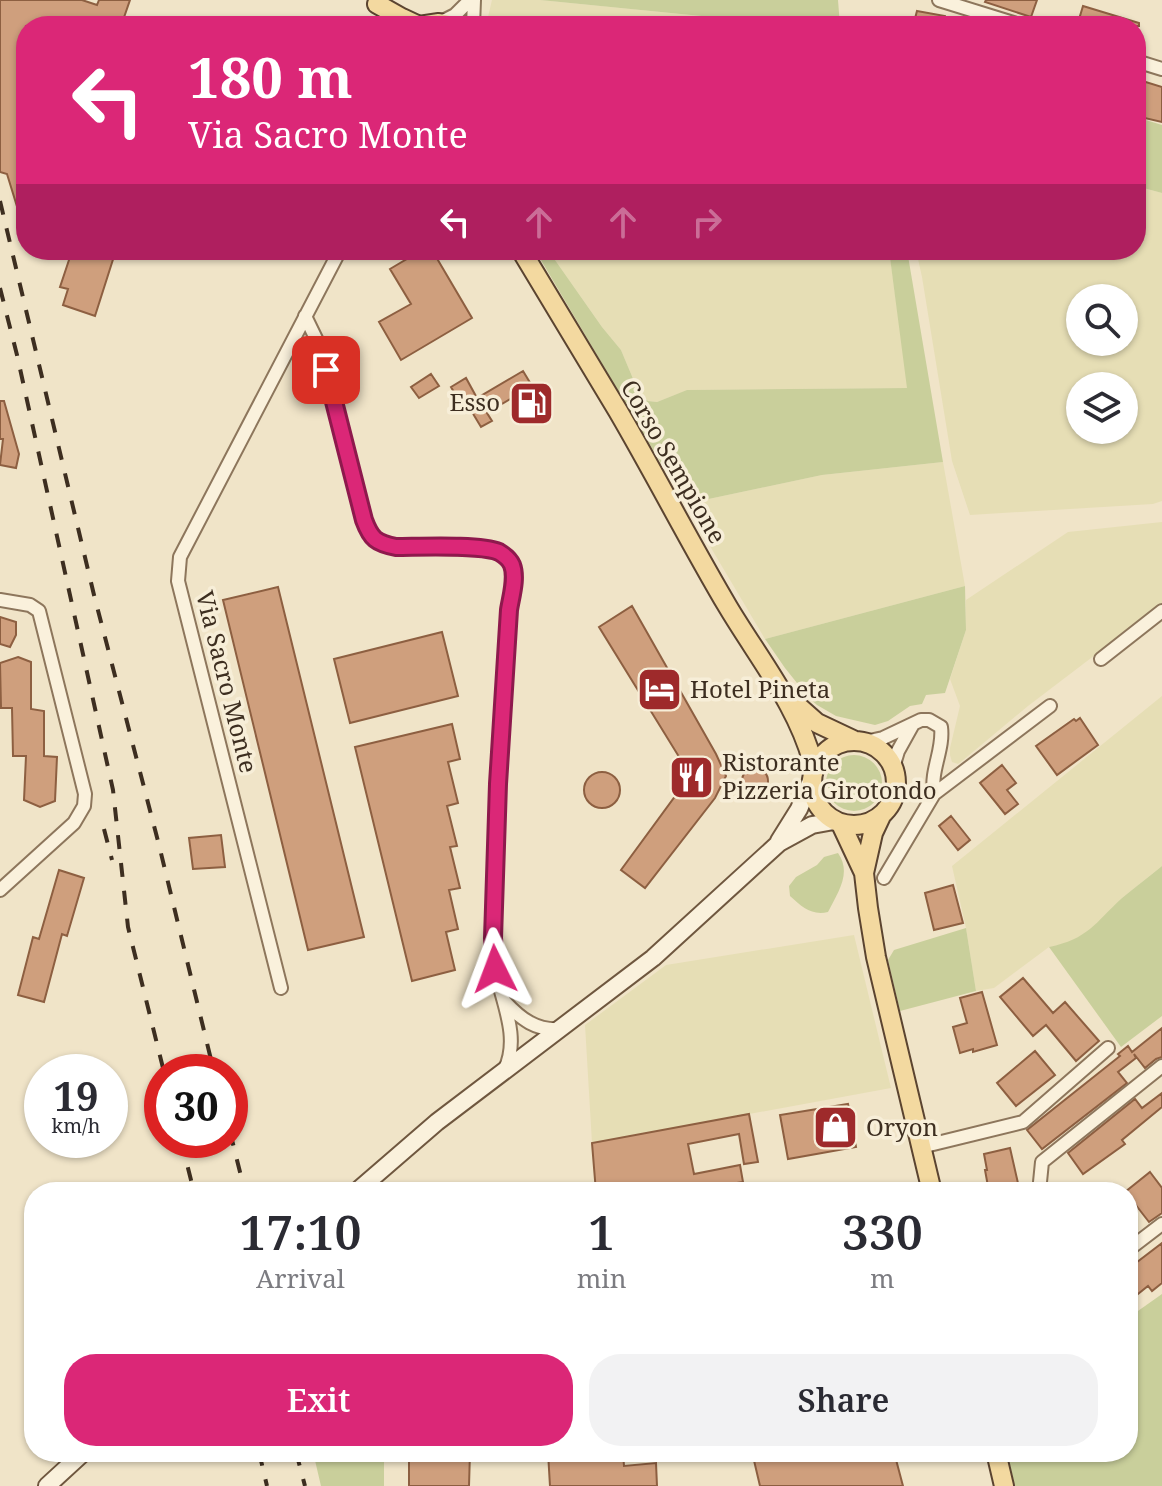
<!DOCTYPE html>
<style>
body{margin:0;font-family:"Noto Serif",serif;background:#f2f2f3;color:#2b2b33;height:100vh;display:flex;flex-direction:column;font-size:30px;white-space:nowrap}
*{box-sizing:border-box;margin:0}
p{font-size:26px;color:#7c7c81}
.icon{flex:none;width:44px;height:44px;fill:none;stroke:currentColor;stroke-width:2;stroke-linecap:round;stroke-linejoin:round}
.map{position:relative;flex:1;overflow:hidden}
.sheet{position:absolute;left:24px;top:1182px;width:1114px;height:280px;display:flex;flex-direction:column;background:#fff;border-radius:32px;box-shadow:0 2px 6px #0004}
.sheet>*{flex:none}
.top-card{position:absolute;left:16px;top:16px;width:1130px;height:244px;border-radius:32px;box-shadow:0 2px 6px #0004;background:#db2777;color:#fff;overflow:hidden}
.tools{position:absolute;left:1066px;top:284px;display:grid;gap:16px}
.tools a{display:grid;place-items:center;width:72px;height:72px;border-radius:50%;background:#fff;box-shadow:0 2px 6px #0004;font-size:40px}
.speed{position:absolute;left:24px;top:1054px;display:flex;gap:16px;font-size:40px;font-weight:700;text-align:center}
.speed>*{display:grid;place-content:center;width:104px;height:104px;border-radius:50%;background:#fff;box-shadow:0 2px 6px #0004;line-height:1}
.speed small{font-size:20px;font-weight:400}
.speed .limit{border:12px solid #d22;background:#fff;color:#111}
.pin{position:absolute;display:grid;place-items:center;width:68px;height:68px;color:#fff;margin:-34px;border-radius:16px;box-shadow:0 4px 12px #0006}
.me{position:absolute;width:88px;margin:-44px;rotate:357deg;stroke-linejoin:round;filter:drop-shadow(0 0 6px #0008)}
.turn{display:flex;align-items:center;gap:28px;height:168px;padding:0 40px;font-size:36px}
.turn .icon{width:104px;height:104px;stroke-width:2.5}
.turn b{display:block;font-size:56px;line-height:68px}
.lanes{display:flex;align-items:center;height:76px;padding:0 40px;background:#0003;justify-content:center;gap:40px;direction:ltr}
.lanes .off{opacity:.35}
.eta{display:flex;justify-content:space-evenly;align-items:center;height:136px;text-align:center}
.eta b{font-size:48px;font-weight:600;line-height:56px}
.action{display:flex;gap:16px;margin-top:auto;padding:16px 40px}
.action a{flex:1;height:92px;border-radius:32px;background:#db2777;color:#fff;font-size:32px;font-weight:600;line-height:92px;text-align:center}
.action a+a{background:#f2f2f3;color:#2b2b33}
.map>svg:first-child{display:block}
.farmland{fill:#e6deb5;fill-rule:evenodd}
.green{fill:#c9cf9b}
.building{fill:#cf9f7d;stroke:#8d5f41;stroke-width:2}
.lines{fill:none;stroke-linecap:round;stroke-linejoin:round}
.street-casing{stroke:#8d765c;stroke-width:16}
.secondary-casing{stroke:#6f573f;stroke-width:20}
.primary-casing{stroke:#5b4430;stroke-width:22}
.street{stroke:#faf1dc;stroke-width:12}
.secondary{stroke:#faf1dc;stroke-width:16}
.primary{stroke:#f3d9a0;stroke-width:18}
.rail{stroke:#3d2e20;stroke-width:4;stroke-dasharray:14 14;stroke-linecap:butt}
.route-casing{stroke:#8e194d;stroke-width:20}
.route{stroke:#db2777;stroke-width:14}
.labels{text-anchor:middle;stroke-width:7;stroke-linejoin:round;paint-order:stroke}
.poi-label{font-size:24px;fill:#3d2e20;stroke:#f7eed8;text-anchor:start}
.street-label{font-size:24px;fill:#3d2e20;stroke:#f7eed8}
</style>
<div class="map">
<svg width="1162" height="1486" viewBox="0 0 1162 1486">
<rect width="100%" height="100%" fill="#f0e4c8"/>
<path class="farmland" d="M492 0H540L802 26H489L488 17Z
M1136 186 1162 193V501L1153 504 970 515 952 461 922 277 916 250H1136ZM1080 298H1124V342H1080ZM1080 386H1124V430H1080Z
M548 250H889L908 388 688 390 657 402 648 401 639 393 621 350 602 327Z
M943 462 965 586 765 639 685 504 822 475Z
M1162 522V604L1028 706 962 761 958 764 952 762 950 755V748L960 706 950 679 966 630V600L1068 532Z
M1162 696V866L1122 898 1090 931 1066 944 1049 947 994 988 976 991 966 928 952 866Z
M854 935 891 1088 592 1143 585 1025 666 965Z"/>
<path class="green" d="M540 0H838L840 26H802Z
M1136 117 1162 125V193L1136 186Z
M535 250H548L602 327 621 350 639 393 648 401 657 402 687 390 907 388 889 250H907L943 462 822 475 685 504Z
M965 586 966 630 945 693 926 695 922 704 910 706 888 721 875 725 836 716 817 705 809 698 785 668 765 639Z
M826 783a28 28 0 1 1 56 0a28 28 0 1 1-56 0Z
M838 853C852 873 838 892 828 912 812 916 802 907 790 896L789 886 796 877 817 865 824 857Z
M1162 866V1016L1121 1047 1049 947C1088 939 1095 923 1122 898 1135 887 1149 877 1162 866Z
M966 928 976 991 900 1011 888 960 894 950Z
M1162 1294V1486H1015L1007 1452H1128V1318Z
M313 1452H384V1486H321Z"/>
<path class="building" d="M0 0H82L97 5 99 0H130L121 26H26V226H23L7 174 0 172Z
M986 0H1037L1031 17 985 2Z
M1083 6 1139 23V26H1077Z
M917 11 945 16V19L958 22V26H913Z
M1136 79 1162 87V122L1136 116Z
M81 250H116L95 316 63 305 68 289 60 287 71 254 79 256Z
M422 250H432L472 318 401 360 379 322 411 304 390 269Z
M523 371 532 386 487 413 492 421 481 427 466 402 461 404 451 387 466 378 477 398Z
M431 374 439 386 419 398 411 387Z
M0 401H4L19 454 16 468 0 465 3 439H0Z
M278 587 364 937 308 950 223 600Z
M632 606 716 754 726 776 715 798 645 888 621 870 681 788 683 774 681 760 599 627Z
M0 617 16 622V635L10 647 0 644Z
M442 632 458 696 350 723 334 659Z
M18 657 31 662V709L44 711V756L57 757 55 801 40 807 24 800 26 756H13L12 708H1L0 663Z
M1080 718 1098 745 1057 775 1036 746 1074 719 1076 721Z
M452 724 460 759 448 762 458 803 447 806 457 846 450 847 460 888 449 890 458 929 446 932 455 970 412 981 355 747Z
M1002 765 1016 783 1007 790 1018 804 1005 814 980 783Z
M742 781a13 13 0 1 1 26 0a13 13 0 1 1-26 0Z
M584 790a18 18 0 1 1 36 0a18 18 0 1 1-36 0Z
M951 816 970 840 958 850 939 826Z
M221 835 225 867 193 869 189 838Z
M59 870 84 878 67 936 62 934 44 1002 18 995 33 937 39 939Z
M953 885 963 923 934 930 925 893Z
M1023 978 1053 1013 1065 1002 1099 1041 1076 1061 1046 1025 1033 1036 1000 997Z
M982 992 997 1045 973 1052V1049L960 1053 953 1027 967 1023 960 998Z
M1162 1028V1057L1156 1059 1145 1068 1134 1054 1136 1058 1118 1072 1127 1083 1042 1149 1027 1130 1120 1056 1118 1054 1128 1046 1132 1052Z
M1035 1051 1055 1075 1016 1106 997 1083Z
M1162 1093V1107L1122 1140 1125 1144 1083 1174 1068 1153 1135 1099 1142 1108Z
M848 1104 856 1147 788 1159 780 1115Z
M749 1114 758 1162 744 1164 739 1134 688 1144 694 1174 740 1165 743 1182 730 1184 731 1192H596L592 1143Z
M1010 1148 1020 1192H989L985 1170H987L984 1154Z
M1150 1172 1162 1188V1213L1149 1222 1128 1195V1192H1125Z
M1162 1243V1283L1152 1291 1148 1286 1128 1302V1269Z
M409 1452H470L469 1486H409Z
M548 1452H623L624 1466 656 1463 657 1486H550Z
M752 1452H894L903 1486H760Z"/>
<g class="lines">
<defs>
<path id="street" d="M939 0 1023 26
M439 23 455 15 470 0
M473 26 474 0
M1136 61 1162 69
M305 316 322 351 364 520C371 539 376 543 396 547L481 549 498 552 507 558 512 565 513 583 509 610C504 691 499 772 496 853 495 885 492 918 493 950 494 989 523 1031 505 1069
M0 600 30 605 39 611 85 794 84 806 74 823 0 890
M1101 659 1162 611
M865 742 883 738 921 720H929L941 727C944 750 930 770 934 794
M893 768 898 751 913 724
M884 878 934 794 1050 706
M281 988 178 581 180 557 340 250
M505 1002C521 1019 536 1031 561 1029
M921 1147 1023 1122 1108 1048
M1039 1192 1042 1162 1162 1066
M1128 1250 1162 1224"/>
<path id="secondary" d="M779 841 799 809 811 781
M356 1192 437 1122 653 958 779 843 812 825 834 821
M47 1486 84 1452"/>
<path id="primary" d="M377 4 402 18 419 26 439 23 454 26
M521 250C553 304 586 357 618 411 656 476 690 543 728 607 759 659 799 707 814 767
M791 700 817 723 853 740
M812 783a42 42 0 1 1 84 0a42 42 0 1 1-84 0Z
M881 816 873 833 864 873 868 908 876 957 932 1192
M841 824 864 873
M996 1452 1004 1486"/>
</defs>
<use href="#street" class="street-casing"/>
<use href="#secondary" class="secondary-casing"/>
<use href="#primary" class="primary-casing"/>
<use href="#street" class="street"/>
<use href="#secondary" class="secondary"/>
<use href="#primary" class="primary"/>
<path class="rail" d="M0 201 94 595 159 845 214 1072
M0 288 17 355 113 790 128 927 164 1072
M104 829 112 860
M230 1132 245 1192
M181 1140 194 1192
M259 1452 267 1486
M296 1452 305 1486"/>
</g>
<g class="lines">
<defs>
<path id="route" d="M326 370 364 520C371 539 376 543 396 547 419 547 480 544 499 552 504 555 510 560 512 565 517 578 511 597 509 610L498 784 493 938 495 969"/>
</defs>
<use href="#route" class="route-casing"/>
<use href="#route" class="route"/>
</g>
<defs>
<symbol id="fuel-square" viewBox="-11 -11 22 22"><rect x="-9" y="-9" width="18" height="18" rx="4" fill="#9e2a2b" stroke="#f7eed8"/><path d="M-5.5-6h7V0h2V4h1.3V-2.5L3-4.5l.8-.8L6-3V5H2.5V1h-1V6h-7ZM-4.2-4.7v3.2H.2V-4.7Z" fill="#fff"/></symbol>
<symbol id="hotel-square" viewBox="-11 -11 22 22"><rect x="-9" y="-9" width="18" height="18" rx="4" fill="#9e2a2b" stroke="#f7eed8"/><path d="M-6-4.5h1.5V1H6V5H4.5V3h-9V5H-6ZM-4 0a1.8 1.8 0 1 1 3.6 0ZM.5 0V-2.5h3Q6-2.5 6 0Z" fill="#fff"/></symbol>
<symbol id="restaurant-square" viewBox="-11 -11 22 22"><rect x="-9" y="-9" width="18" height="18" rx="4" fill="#9e2a2b" stroke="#f7eed8"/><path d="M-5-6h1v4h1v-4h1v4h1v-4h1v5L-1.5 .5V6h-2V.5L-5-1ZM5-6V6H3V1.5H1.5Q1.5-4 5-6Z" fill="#fff"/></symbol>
<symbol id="shop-square" viewBox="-11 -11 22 22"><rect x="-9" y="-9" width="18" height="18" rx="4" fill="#9e2a2b" stroke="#f7eed8"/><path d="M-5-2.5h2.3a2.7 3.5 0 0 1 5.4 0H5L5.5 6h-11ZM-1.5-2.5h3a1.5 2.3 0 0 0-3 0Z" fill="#fff"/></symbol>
</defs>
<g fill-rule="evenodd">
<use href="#fuel-square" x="506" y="378" width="51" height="51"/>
<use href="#hotel-square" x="634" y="664" width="51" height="51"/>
<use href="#restaurant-square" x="666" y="752" width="51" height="51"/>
<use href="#shop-square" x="810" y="1102" width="51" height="51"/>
</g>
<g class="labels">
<g class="poi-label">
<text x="500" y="411" text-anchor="end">Esso</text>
<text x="690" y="698">Hotel Pineta</text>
<text x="722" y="771">Ristorante<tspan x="722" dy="28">Pizzeria Girotondo</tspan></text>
<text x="866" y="1136">Oryon</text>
</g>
<g class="street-label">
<text transform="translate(673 462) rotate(60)" y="8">Corso Sempione</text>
<text transform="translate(226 682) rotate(76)" y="8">Via Sacro Monte</text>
</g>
</g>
</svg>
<div class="tools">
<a><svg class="icon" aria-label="search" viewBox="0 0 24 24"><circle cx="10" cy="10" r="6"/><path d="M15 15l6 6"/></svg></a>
<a><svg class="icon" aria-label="layers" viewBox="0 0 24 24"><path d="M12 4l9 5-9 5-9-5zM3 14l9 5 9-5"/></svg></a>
</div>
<div class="speed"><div>19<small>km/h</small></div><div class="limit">30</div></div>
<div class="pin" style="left:326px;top:370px;background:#d93025"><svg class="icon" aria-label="arrive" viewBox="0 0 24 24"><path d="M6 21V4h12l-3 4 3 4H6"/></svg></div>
<svg class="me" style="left:495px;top:969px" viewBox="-20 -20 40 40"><path d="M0-17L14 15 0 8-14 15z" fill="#db2777" stroke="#fff" stroke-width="4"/></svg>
<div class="top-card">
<div class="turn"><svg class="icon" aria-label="left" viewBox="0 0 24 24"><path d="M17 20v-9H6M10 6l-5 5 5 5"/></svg><div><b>180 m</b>Via Sacro Monte</div></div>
<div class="lanes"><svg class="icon" aria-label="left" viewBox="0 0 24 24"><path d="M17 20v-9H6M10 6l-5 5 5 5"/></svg><svg class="icon off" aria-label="ahead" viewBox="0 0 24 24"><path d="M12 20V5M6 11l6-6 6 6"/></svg><svg class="icon off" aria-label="ahead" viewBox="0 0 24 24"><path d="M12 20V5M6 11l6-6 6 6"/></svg><svg class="icon off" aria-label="right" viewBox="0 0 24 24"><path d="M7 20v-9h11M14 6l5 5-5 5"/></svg></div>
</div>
<section class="sheet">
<div class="eta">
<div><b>17:10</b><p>Arrival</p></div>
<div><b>1</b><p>min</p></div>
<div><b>330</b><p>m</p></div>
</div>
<div class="action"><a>Exit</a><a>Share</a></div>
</section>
</div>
